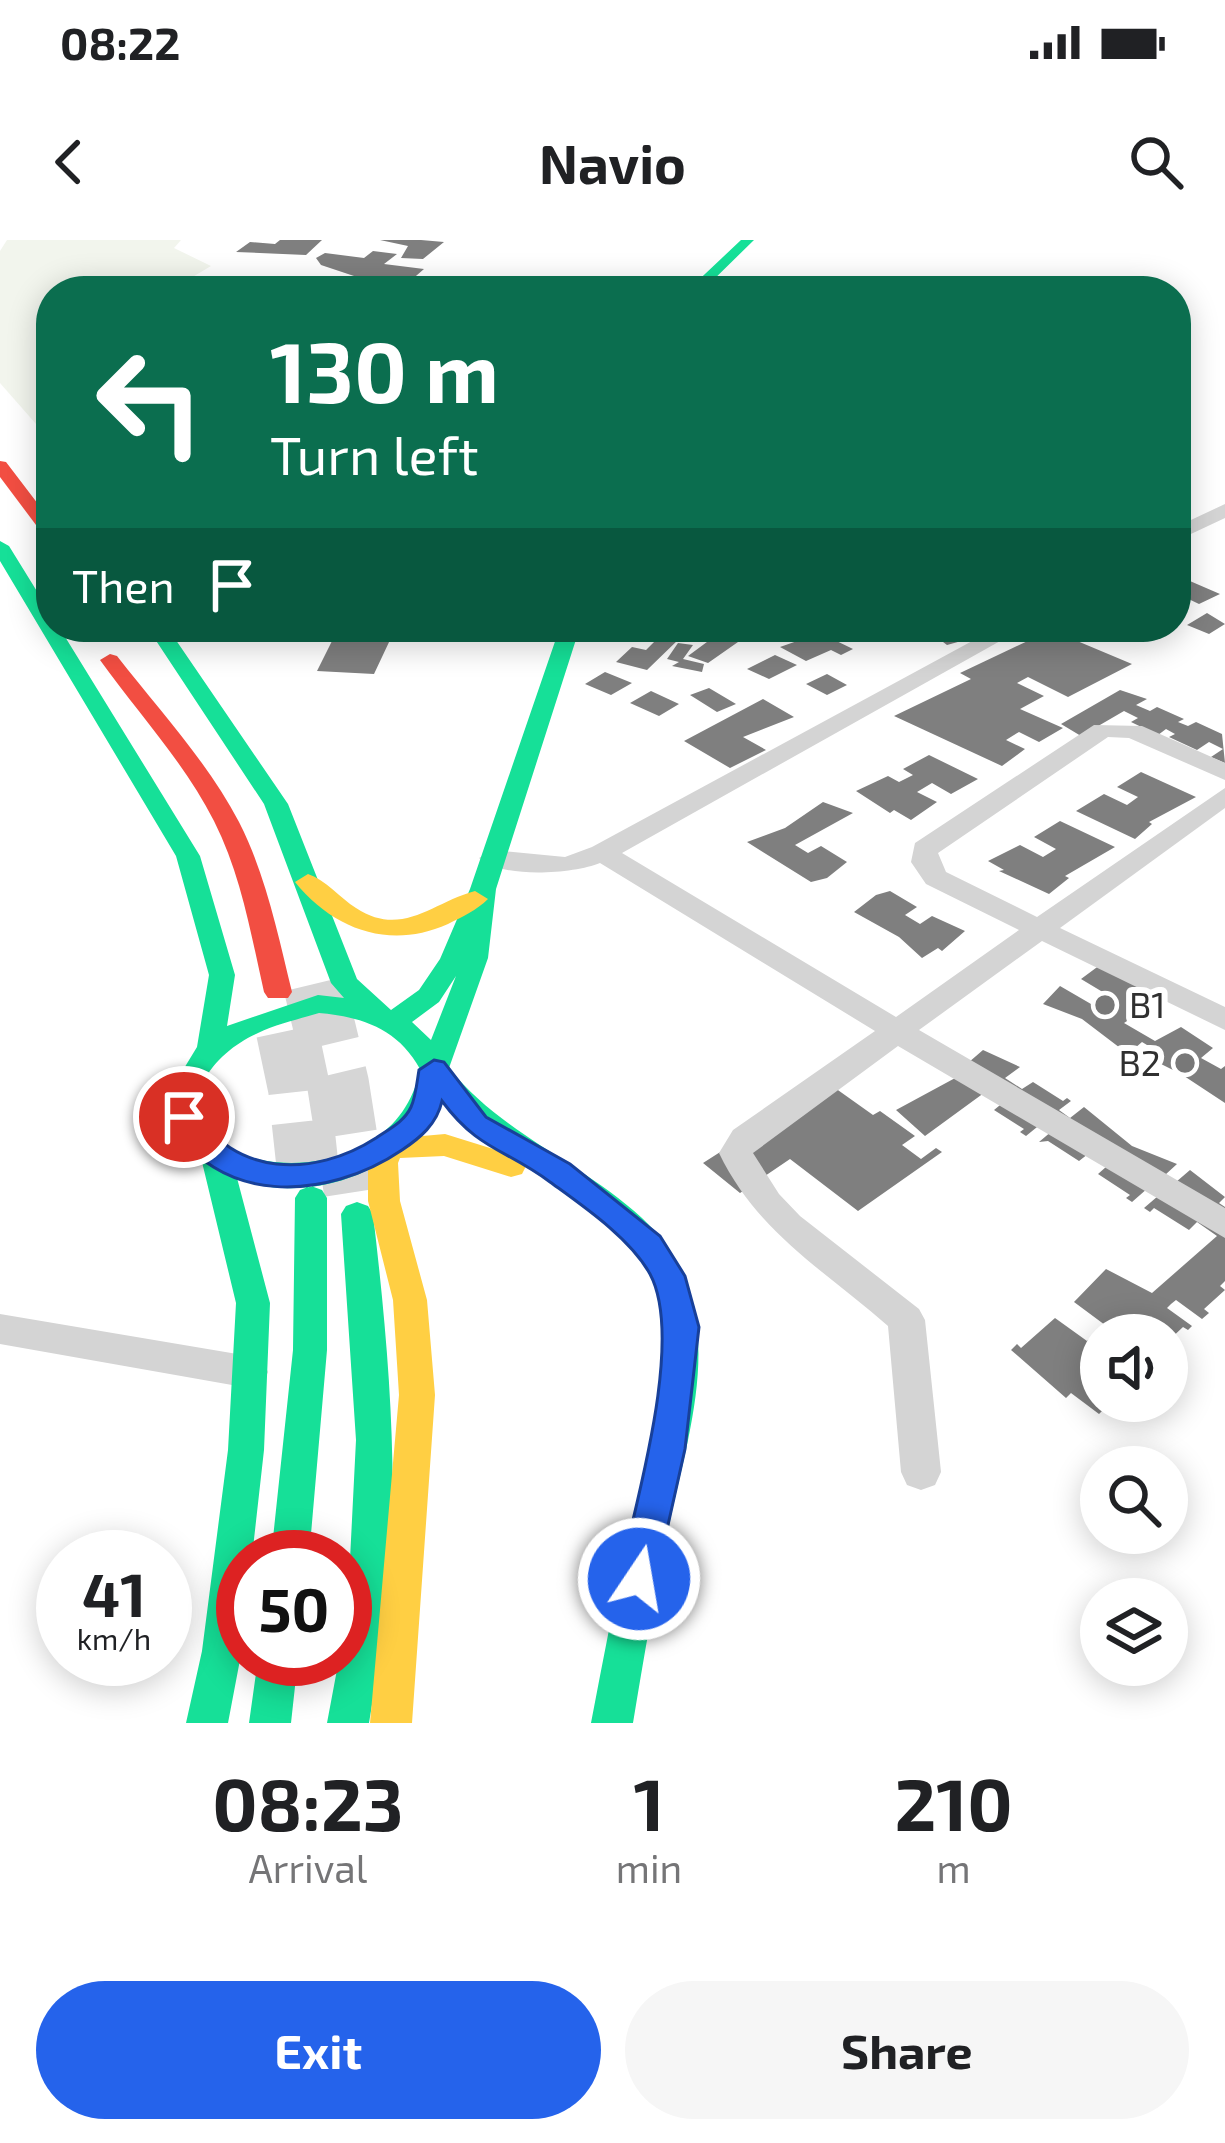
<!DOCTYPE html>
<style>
body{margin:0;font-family:"Exo 2",sans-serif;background:#f6f6f6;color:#202124;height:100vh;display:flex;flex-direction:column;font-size:45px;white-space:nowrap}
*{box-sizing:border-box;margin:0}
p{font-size:39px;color:#757577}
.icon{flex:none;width:66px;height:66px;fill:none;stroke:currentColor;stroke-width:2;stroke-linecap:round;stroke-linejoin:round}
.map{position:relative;height:1483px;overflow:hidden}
.drawer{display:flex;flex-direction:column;background:#fff;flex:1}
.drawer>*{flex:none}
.banner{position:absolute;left:36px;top:36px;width:1155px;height:366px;border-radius:48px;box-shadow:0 6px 30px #0003;background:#0b6e4f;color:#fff;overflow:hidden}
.fabs{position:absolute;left:1080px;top:1074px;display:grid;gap:24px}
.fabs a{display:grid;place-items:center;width:108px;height:108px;border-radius:50%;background:#fff;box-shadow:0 6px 30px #0003;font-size:60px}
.speed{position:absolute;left:36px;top:1290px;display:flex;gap:24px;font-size:60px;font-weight:700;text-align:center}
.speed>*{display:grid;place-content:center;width:156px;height:156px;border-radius:50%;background:#fff;box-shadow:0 6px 30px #0003;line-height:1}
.speed small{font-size:30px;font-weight:400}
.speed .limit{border:18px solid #d22;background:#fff;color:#111}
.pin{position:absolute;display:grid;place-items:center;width:102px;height:102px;color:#fff;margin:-51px;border:6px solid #fff;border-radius:50%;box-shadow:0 3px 12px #0007}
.me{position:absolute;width:132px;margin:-66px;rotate:12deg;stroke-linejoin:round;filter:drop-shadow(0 0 9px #0008)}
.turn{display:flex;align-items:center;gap:42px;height:252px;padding:0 36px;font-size:54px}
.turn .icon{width:156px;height:156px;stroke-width:2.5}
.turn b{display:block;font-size:84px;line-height:102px}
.then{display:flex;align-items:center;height:114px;padding:0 36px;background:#0003;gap:24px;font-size:45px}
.eta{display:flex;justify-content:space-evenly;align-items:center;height:204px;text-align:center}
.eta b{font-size:72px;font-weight:700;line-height:84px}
.button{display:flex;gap:24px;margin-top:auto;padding:24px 36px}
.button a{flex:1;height:138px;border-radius:72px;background:#2563eb;color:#fff;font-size:48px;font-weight:700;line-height:138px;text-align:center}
.button a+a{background:#f6f6f6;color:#202124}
.status{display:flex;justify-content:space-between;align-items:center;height:84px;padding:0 60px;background:#fff;direction:ltr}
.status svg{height:33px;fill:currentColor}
header{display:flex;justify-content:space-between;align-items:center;height:156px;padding:0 36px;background:#fff;font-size:54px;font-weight:700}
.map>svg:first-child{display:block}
.green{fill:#f2f5ed}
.building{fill:#7f7f7f}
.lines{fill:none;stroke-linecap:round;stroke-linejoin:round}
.highway-tunnel{stroke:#d6d6d6;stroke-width:62;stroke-dasharray:62 30;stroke-linecap:butt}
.street{fill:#d4d4d4;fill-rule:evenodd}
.fast{fill:#16e098;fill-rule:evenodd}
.slow{fill:#ffcf43;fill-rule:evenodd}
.jam{fill:#f24e42;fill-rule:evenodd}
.route{fill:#2563eb;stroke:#184099;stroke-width:3}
.poi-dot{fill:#787878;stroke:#fff;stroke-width:4.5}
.labels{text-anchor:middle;stroke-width:12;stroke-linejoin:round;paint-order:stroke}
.poi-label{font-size:36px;fill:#303030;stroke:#fff;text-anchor:start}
</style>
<div class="status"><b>08:22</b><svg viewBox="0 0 49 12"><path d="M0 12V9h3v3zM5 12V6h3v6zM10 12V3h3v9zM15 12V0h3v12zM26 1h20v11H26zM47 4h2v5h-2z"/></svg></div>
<header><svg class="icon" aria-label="back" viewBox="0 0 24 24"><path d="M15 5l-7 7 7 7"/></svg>Navio<svg class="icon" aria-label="search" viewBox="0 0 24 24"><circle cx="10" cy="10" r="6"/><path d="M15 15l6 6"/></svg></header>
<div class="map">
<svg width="1225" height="1483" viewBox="0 0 1225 1483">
<rect width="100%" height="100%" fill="#fff"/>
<path class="green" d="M7 0H181L174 8 211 26 169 51H51V201L0 143V11Z"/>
<path class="building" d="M280 0H322L306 15 236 12 250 2 275 4Z
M380 0H421L444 2 423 19 401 18 408 6Z
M373 11 397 14 384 24 424 29 409 42 429 43 422 51H376L378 44 321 25 316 18 325 13 364 18Z
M1176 335 1220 354 1199 364 1176 353Z
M1207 373 1225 384 1209 394 1187 385Z
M633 387H639L681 397 647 430 616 422 632 407 646 410 656 400 627 393Z
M702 387H748L753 389 740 398 720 392 738 402 708 423 688 416 711 399 693 394Z
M948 387 965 400 947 405 926 389Z
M1051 390 1132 424 1068 457 1028 437 1017 443 1044 456 1020 469 1063 488 1039 502 1019 492 1006 500 1025 509 1002 526 894 476 971 439 960 433Z
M820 393 853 409 841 415 831 410 806 421 780 407Z
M334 397 390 400 374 434 317 431Z
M678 403 693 405 683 419 704 424 702 432 672 426 679 422 667 419Z
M775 415 797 425 769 439 747 429Z
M605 432 632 443 611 455 585 444Z
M827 434 847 445 827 455 806 444Z
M709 448 736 464 717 472 690 455Z
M1120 450 1147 459 1136 465 1150 471 1157 467 1184 479 1178 482 1188 486 1196 482 1222 494 1225 523 1211 517 1223 509 1209 502 1197 510 1169 497 1175 494 1166 489 1158 495 1131 482 1138 478 1124 471 1081 496 1061 484Z
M651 451 679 464 659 476 630 463Z
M763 459 794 477 743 497 766 510 730 528 684 501Z
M929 515 978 539 951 554 932 543 917 552 937 562 911 580 894 570 890 573 856 551 888 536 899 542 913 535 903 529Z
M1141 532 1196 557 1149 582 1152 584 1135 599 1076 571 1104 554 1127 565 1138 557 1117 547Z
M823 562 853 573 795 605 808 613 821 606 847 622 827 638 811 642 747 602 785 588Z
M1060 581 1115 607 1065 636 1069 638 1049 654 999 631 1004 630 988 621 1020 605 1043 617 1056 609 1034 597Z
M890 651 917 667 905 675 920 684 932 676 965 691 942 711 938 708 922 718 899 697 854 672 876 655Z
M1104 722 1171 752 1124 783 1155 801 1181 787 1213 808 1201 818 1221 829 1225 826V863L1181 834 1149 818H1140L1152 808 1142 802 1128 814 1082 779 1043 764 1060 746 1091 764 1106 754 1081 739Z
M983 810 1020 827 1005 838 1022 849 1033 842 1063 861 1067 858 1071 861 1059 870 1070 878 1084 867 1132 906 1177 924 1165 935 1176 942 1190 930 1225 957 1219 963 1225 967V1041L1220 1046 1225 1050 1204 1069 1209 1073 1202 1079 1176 1060 1171 1064 1167 1068 1192 1086 1188 1090 1183 1087 1167 1102V1095H1101V1163L1106 1167 1099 1174 1071 1153 1066 1158 1011 1110 1017 1104 1021 1108 1055 1078 1087 1101 1105 1085 1074 1062 1106 1029 1152 1053 1217 996 1197 982 1189 990 1154 968 1150 972 1144 968 1158 956 1148 948 1132 962 1126 958 1130 955 1098 934 1115 919 1097 907 1079 921 1048 901 1039 902 1052 891 1042 883 1026 896 1020 892 1024 889 994 870 1005 861 988 850 925 896 896 870 957 837 954 835Z
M828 843 873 875 880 871 915 896 902 905 921 919 936 908 942 912 858 971 790 919 740 953 703 923Z"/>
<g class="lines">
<path class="highway-tunnel" d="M314 744 338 844 355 952
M287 791 299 848 311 958"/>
<path class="street" d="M1225 264V278L1176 301V287Z
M998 387H1025L622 613 896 777 1019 690 926 644 911 622 915 603 1094 485 1142 486 1225 523V540L1129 498 1108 497 938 613 946 632 1037 677 1225 548V568L1060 688 1225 767V790L1042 701 919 790 1225 968V998L898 806 753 913 779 954 800 976 919 1069 925 1080 941 1232 935 1245 921 1250 907 1245 901 1232 888 1086C824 1030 757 992 719 913L733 890 875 791 600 623C573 634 501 639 479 618L493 610 565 617 592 607Z
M0 1074 249 1116 263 1121 268 1132 263 1143 249 1148 0 1104Z"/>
<path class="fast" d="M741 0H754L702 51H687Z
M0 301 9 306 51 374V387H59L200 616 235 735 227 786 318 755 344 758 331 743 264 564 147 387H167L288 564 357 739 391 770 419 750 440 719 470 649 560 387H580L496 649 488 718 449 828C502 894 581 922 642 978 734 1064 691 1180 669 1286 655 1351 644 1417 633 1483H591C603 1420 615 1357 629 1294 649 1203 702 1085 629 1005 574 946 495 919 441 859 409 929 310 968 237 938L270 1063 264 1210 252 1317H243V1404L228 1483H186L202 1411 228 1210 236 1063 202 922 174 887 169 853 197 807 209 735 176 616 0 321ZM456 736 431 800 412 782 439 762ZM319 773C363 777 398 789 420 829 394 967 158 937 204 841 214 820 237 802 258 793 277 784 299 779 319 773Z
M311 946 322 950 327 958V1110L309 1317H271L293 1110 295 958 300 950Z
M357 962 368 966 373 974C387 1094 398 1215 390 1336 387 1385 377 1434 369 1483H327L339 1419H345L356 1200 341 974 346 966Z
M258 1419H298L291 1483H249Z"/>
<path class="slow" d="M308 634C326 640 340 658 356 668 402 698 431 663 475 651L488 659C477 670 462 677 448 684 390 710 334 690 295 642Z
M445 894 522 918 526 926 522 934 511 937 444 916 400 918 398 923 400 961 427 1060 435 1155 412 1483H370L399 1155 393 1060 368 961V923L378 900Z"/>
<path class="jam" d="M0 221 6 222 51 281V298L45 297 0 237Z
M110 414 117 416C159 470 207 521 239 582 266 635 278 695 292 752L288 758H268L264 752C251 694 241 634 214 581 184 522 138 473 100 420Z"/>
</g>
<path class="route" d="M434 820 444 822 486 877 570 924 660 996 685 1036 699 1087 685 1209 653 1352 639 1357 625 1352 619 1339C635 1266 685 1099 650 1034 630 998 583 966 550 942 506 909 478 910 442 861 437 884 420 898 402 910 327 961 214 967 169 877L184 866 194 869C233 937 314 938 376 898 389 889 404 882 411 867 416 856 417 841 419 830Z"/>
<g class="poi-dot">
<circle cx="1105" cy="765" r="12"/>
<circle cx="1185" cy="823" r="12"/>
</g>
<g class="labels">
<g class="poi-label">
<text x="1129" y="778">B1</text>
<text x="1161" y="836" text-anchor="end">B2</text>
</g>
</g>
</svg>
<div class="fabs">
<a><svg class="icon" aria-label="sound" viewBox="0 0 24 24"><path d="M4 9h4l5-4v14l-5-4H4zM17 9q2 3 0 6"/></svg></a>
<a><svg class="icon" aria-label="search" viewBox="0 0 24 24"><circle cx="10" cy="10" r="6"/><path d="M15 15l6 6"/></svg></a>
<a><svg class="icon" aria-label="layers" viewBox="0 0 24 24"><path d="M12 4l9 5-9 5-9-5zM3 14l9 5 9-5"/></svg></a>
</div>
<div class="speed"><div>41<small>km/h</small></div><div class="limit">50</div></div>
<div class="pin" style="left:184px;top:877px;background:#d93025"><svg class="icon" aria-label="arrive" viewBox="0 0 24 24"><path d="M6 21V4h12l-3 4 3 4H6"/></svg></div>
<svg class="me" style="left:639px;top:1339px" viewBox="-20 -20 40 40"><circle r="17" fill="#2563eb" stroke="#fff" stroke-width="3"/><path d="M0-11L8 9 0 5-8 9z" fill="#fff"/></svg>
<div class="banner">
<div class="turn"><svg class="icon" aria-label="left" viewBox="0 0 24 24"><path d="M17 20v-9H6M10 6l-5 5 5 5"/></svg><div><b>130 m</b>Turn left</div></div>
<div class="then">Then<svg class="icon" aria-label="arrive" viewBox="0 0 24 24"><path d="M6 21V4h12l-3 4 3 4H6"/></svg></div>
</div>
</div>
<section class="drawer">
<div class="eta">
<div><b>08:23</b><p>Arrival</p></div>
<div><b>1</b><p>min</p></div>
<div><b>210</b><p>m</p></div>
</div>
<div class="button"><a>Exit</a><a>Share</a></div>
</section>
